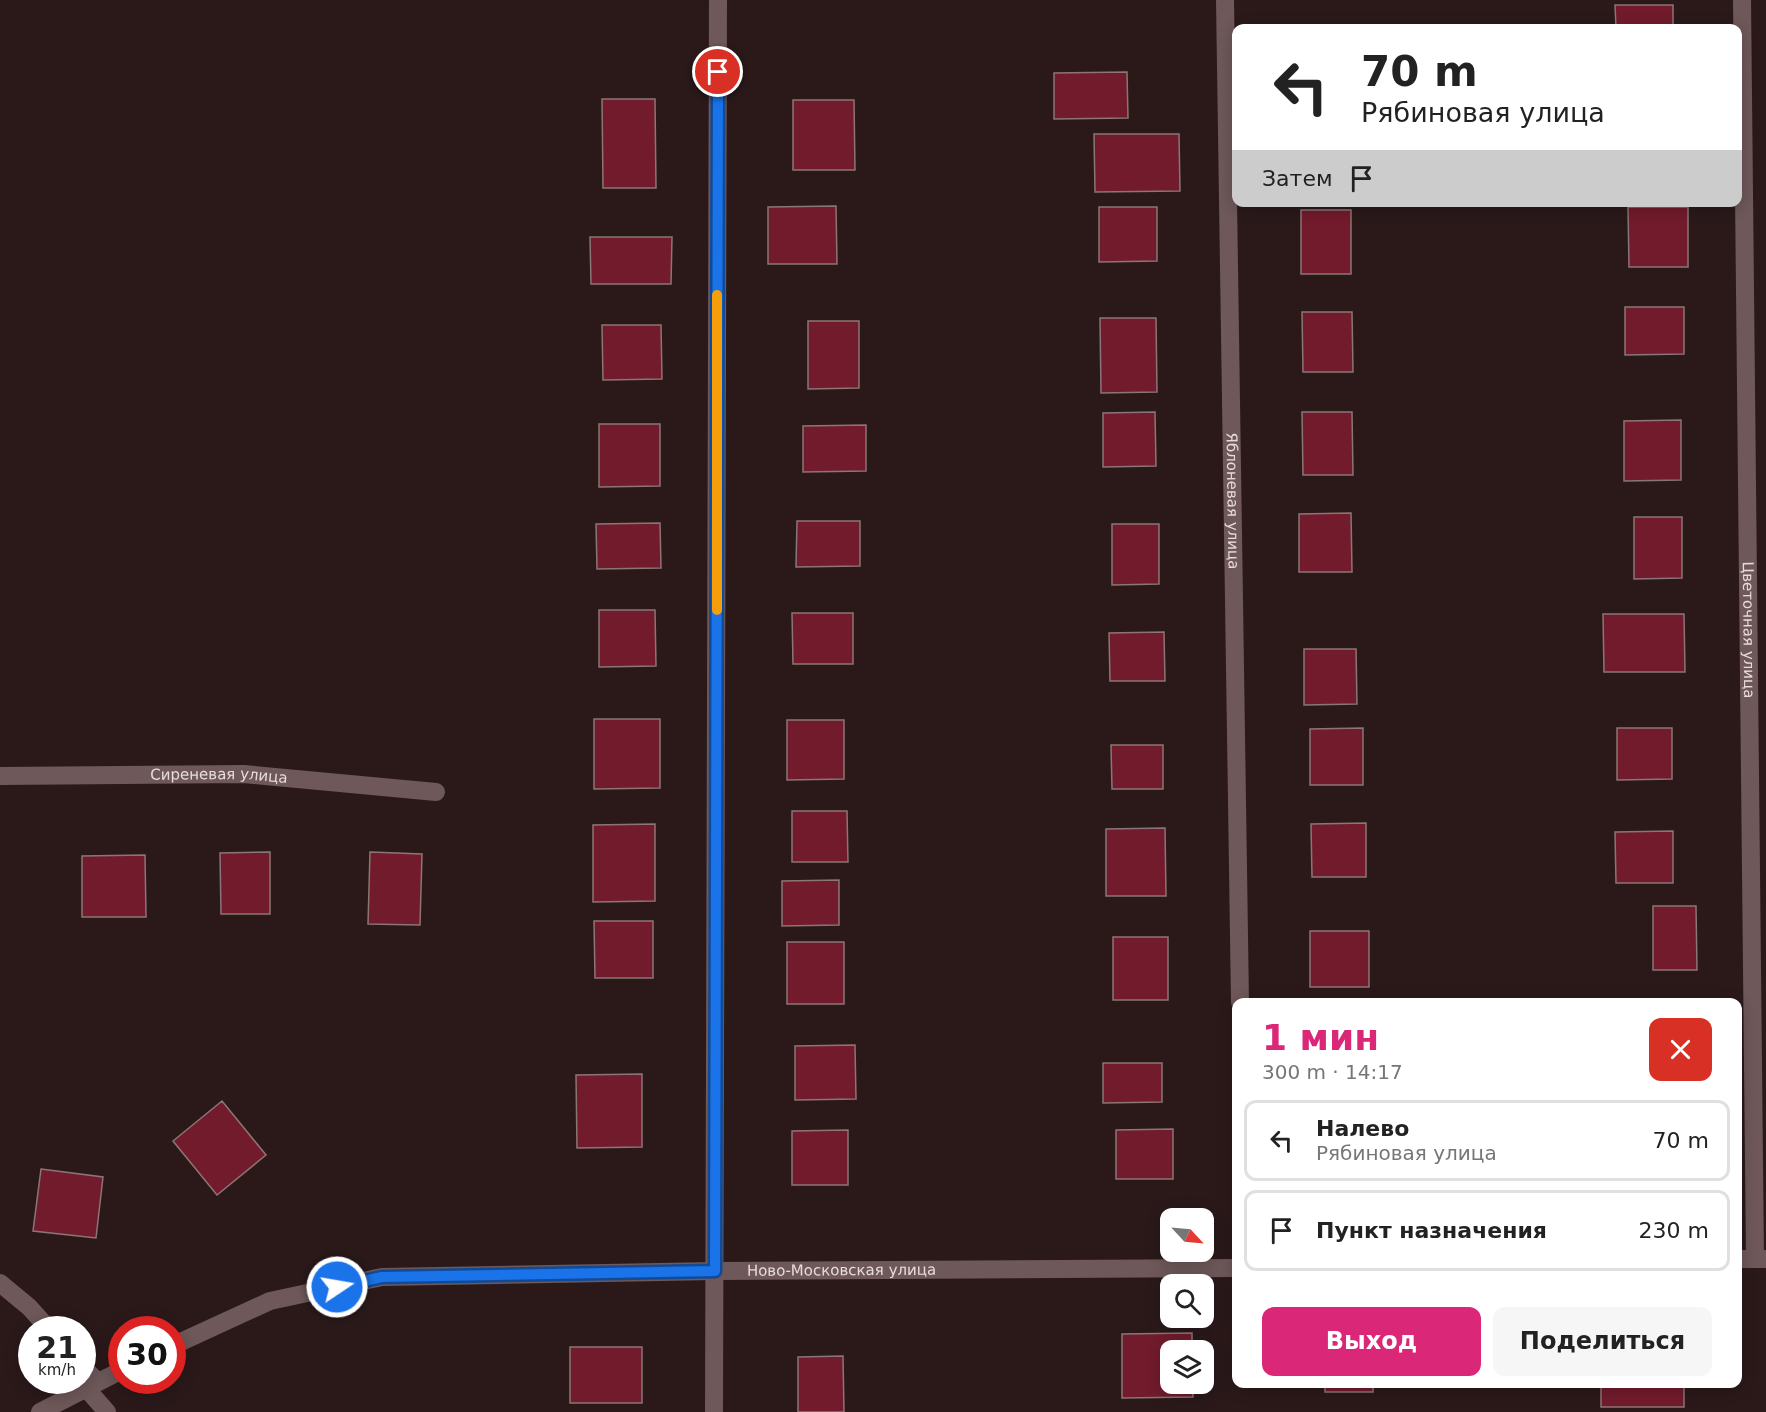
<!DOCTYPE html>
<html lang="ru">
<meta charset="utf-8">
<style>
body{margin:0;font-family:"DejaVu Sans",sans-serif;background:#f6f6f6;color:#222;height:100vh;display:flex;flex-direction:column;font-size:22px;white-space:nowrap}
*{box-sizing:border-box;margin:0}
p{font-size:20px;color:#767676}
.icon{flex:none;width:33px;height:33px;fill:none;stroke:currentColor;stroke-width:2;stroke-linecap:round;stroke-linejoin:round}
.map{position:relative;flex:1;overflow:hidden}
.side{position:absolute;left:1232px;top:998px;width:510px;height:390px;display:flex;flex-direction:column;background:#fff;border-radius:12px;box-shadow:0 3px 15px #0003}
.side>*{flex:none}
.banner{position:absolute;left:1232px;top:24px;width:510px;height:183px;border-radius:12px;box-shadow:0 3px 15px #0003;background:#fff;color:#222;overflow:hidden}
.needle{width:39px;rotate:116deg}
.controls{position:absolute;left:1160px;top:1208px;display:grid;gap:12px}
.controls a{display:grid;place-items:center;width:54px;height:54px;border-radius:12px;background:#fff;box-shadow:0 3px 15px #0003;font-size:30px}
.speed{position:absolute;left:18px;top:1316px;display:flex;gap:12px;font-size:30px;font-weight:700;text-align:center}
.speed>*{display:grid;place-content:center;width:78px;height:78px;border-radius:50%;background:#fff;box-shadow:0 3px 15px #0003;line-height:1}
.speed small{font-size:15px;font-weight:400}
.speed .limit{border:9px solid #d22;background:#fff;color:#111}
.pin{position:absolute;display:grid;place-items:center;width:51px;height:51px;color:#fff;margin:-26px;border:3px solid #fff;border-radius:50%;box-shadow:0 2px 6px #0007}
.me{position:absolute;width:66px;margin:-33px;rotate:78deg;stroke-linejoin:round;filter:drop-shadow(0 0 4px #0008)}
.turn{display:flex;align-items:center;gap:21px;height:126px;padding:0 30px;font-size:27px}
.turn .icon{width:78px;height:78px;stroke-width:2.5}
.turn b{display:block;font-size:42px;line-height:51px}
.then{display:flex;align-items:center;height:57px;padding:0 30px;background:#0003;gap:12px;font-size:22px}
.round{display:grid;place-items:center;flex:none;width:63px;height:63px;border-radius:12px;background:#f6f6f6}
.head{display:flex;align-items:center;justify-content:space-between;height:102px;padding:0 30px}
h1{font-size:36px;font-weight:600;line-height:45px;color:#db2777}
.button{display:flex;gap:12px;margin-top:auto;padding:12px 30px}
.button a{flex:1;height:69px;border-radius:12px;background:#db2777;color:#fff;font-size:24px;font-weight:600;line-height:69px;text-align:center}
.button a+a{background:#f6f6f6;color:#222}
ul{padding:0;list-style:none}
li{display:flex;align-items:center;gap:18px;height:81px;margin:0 12px 9px;padding:0 18px;border:3px solid #e0e0e0;border-radius:12px}
li div{flex:1}
li b{display:block;font-size:22px}
li em{font-style:normal}
.map>svg:first-child{display:block}
.building{fill:#721b2c;stroke:#8c7576;stroke-width:1.5}
.lines{fill:none;stroke-linecap:round;stroke-linejoin:round}
.service{stroke:#6e5859;stroke-width:18}
.minor{stroke:#6e5859;stroke-width:18}
.route-casing{stroke:#114b97;stroke-width:15}
.route{stroke:#1a73e8;stroke-width:10}
.slow{stroke:#f59e0b;stroke-width:10}
.labels{text-anchor:middle;stroke-width:4.5;stroke-linejoin:round;paint-order:stroke}
.street-label{font-size:15px;fill:#e9dbdc;stroke:#2b191a}
</style>
<div class="map">
<svg width="1766" height="1412" viewBox="0 0 1766 1412">
<rect width="100%" height="100%" fill="#2b191a"/>
<path class="building" d="M1615 5H1673V28H1616Z
M1127 72 1128 118 1054 119V73Z
M602 99H655L656 188H603Z
M793 100H854L855 170H793Z
M1094 134H1179L1180 191 1095 192Z
M836 206 837 264H768V207Z
M1099 207H1157V261L1099 262Z
M1628 207H1688V267H1629Z
M1301 210H1351V274H1301Z
M590 237H672L671 284H591Z
M1625 307H1684V354L1625 355Z
M1302 312H1352L1353 372H1303Z
M1100 318H1156L1157 392 1101 393Z
M808 321H859V388L808 389Z
M602 325H661L662 379 603 380Z
M1155 412 1156 466 1103 467V413Z
M1302 412H1352L1353 475H1303Z
M1681 420V480L1624 481V421Z
M599 424H660V486L599 487Z
M866 425V471L803 472V426Z
M1351 513 1352 572H1299V514Z
M1634 517H1682V578L1634 579Z
M797 521H860V566L796 567Z
M660 523 661 568 597 569 596 524Z
M1112 524H1159V584L1112 585Z
M599 610H655L656 666 599 667Z
M792 613H853V664H793Z
M1603 614H1684L1685 672H1604Z
M1164 632 1165 681H1110L1109 633Z
M1304 649H1356L1357 704 1304 705Z
M594 719H660V788L594 789Z
M787 720H844V779L787 780Z
M1363 728V785H1310V729Z
M1617 728H1672V779L1617 780Z
M1111 745H1163V789H1112Z
M792 811H847L848 862H792Z
M1366 823V877H1312L1311 824Z
M655 824V901L593 902V825Z
M1165 828 1166 896H1106V829Z
M1673 831V883H1616L1615 832Z
M270 852V914H221L220 853Z
M370 852 422 854 420 925 368 924Z
M145 855 146 917H82V856Z
M839 880V925L782 926V881Z
M1653 906H1696L1697 970H1653Z
M594 921H653V978H595Z
M1310 931H1369V987H1310Z
M1113 937H1168V1000H1113Z
M787 942H844V1004H787Z
M855 1045 856 1099 795 1100V1046Z
M1103 1063H1162V1102L1103 1103Z
M642 1074V1147L577 1148 576 1075Z
M222 1101 266 1155 217 1195 173 1141Z
M1173 1129V1179H1116V1130Z
M848 1130V1185H792V1131Z
M41 1169 103 1177 96 1238 33 1231Z
M1192 1333V1350H1170V1383H1192L1193 1397 1122 1398V1334Z
M570 1347H642V1403H570Z
M843 1356 844 1412H798V1357Z
M1325 1383H1373V1392H1325Z
M1601 1383H1684V1407H1601Z"/>
<g class="lines">
<path class="service" d="M85 1387 107 1412"/>
<g class="minor">
<path id="s1" d="M1225 0 1240 1002"/>
<path id="s2" d="M1742 0 1755 1259"/>
<path id="s3" d="M0 776 244 774 436 792"/>
<path d="M1737 1259H1766"/>
<path d="M0 1283 29 1307 49 1329"/>
<path id="s4" d="M172 1346 270 1301 382 1277 715 1271 1236 1268"/>
<path d="M82 1366 97 1381"/>
<path d="M40 1412 122 1370"/>
<path d="M714 1412 718 0"/>
</g>
</g>
<g class="lines">
<defs>
<path id="route" d="M337 1287 382 1277 715 1271 718 72"/>
</defs>
<use href="#route" class="route-casing"/>
<use href="#route" class="route"/>
<path class="slow" d="M717 610V295"/>
</g>
<g class="labels">
<g class="street-label">
<text dy="5" stroke="none"><textPath href="#s1" startOffset="501">Яблоневая улица</textPath></text>
<text dy="5" stroke="none"><textPath href="#s2" startOffset="630">Цветочная улица</textPath></text>
<text dy="5" stroke="none"><textPath href="#s3" startOffset="219">Сиреневая улица</textPath></text>
<text dy="5" stroke="none"><textPath href="#s4" startOffset="682">Ново-Московская улица</textPath></text>
</g>
</g>
</svg>
<div class="controls">
<a><svg class="needle" viewBox="-14 -14 28 28"><path d="M0-13l5 13h-10z" fill="#e53935"/><path d="M0 13l5-13h-10z" fill="#767676"/></svg></a>
<a><svg class="icon" aria-label="search" viewBox="0 0 24 24"><circle cx="10" cy="10" r="6"/><path d="M15 15l6 6"/></svg></a>
<a><svg class="icon" aria-label="layers" viewBox="0 0 24 24"><path d="M12 4l9 5-9 5-9-5zM3 14l9 5 9-5"/></svg></a>
</div>
<div class="speed"><div>21<small>km/h</small></div><div class="limit">30</div></div>
<div class="pin" style="left:718px;top:72px;background:#d93025"><svg class="icon" aria-label="arrive" viewBox="0 0 24 24"><path d="M6 21V4h12l-3 4 3 4H6"/></svg></div>
<svg class="me" style="left:337px;top:1287px" viewBox="-20 -20 40 40"><circle r="17" fill="#1a73e8" stroke="#fff" stroke-width="3"/><path d="M0-11L8 9 0 5-8 9z" fill="#fff"/></svg>
<div class="banner">
<div class="turn"><svg class="icon" aria-label="left" viewBox="0 0 24 24"><path d="M17 20v-9H6M10 6l-5 5 5 5"/></svg><div><b>70 m</b>Рябиновая улица</div></div>
<div class="then">Затем<svg class="icon" aria-label="arrive" viewBox="0 0 24 24"><path d="M6 21V4h12l-3 4 3 4H6"/></svg></div>
</div>
<section class="side">
<div class="head"><div><h1>1 мин</h1><p>300 m · 14:17</p></div><a class="round" style="background:#d93025;color:#fff"><svg class="icon" aria-label="close" viewBox="0 0 24 24"><path d="M6 6l12 12M18 6L6 18"/></svg></a></div>
<ul>
<li><svg class="icon" aria-label="left" viewBox="0 0 24 24"><path d="M17 20v-9H6M10 6l-5 5 5 5"/></svg><div><b>Налево</b><p>Рябиновая улица</p></div><em>70 m</em></li>
<li><svg class="icon" aria-label="arrive" viewBox="0 0 24 24"><path d="M6 21V4h12l-3 4 3 4H6"/></svg><div><b>Пункт назначения</b></div><em>230 m</em></li>
</ul>
<div class="button"><a>Выход</a><a>Поделиться</a></div>
</section>
</div>
